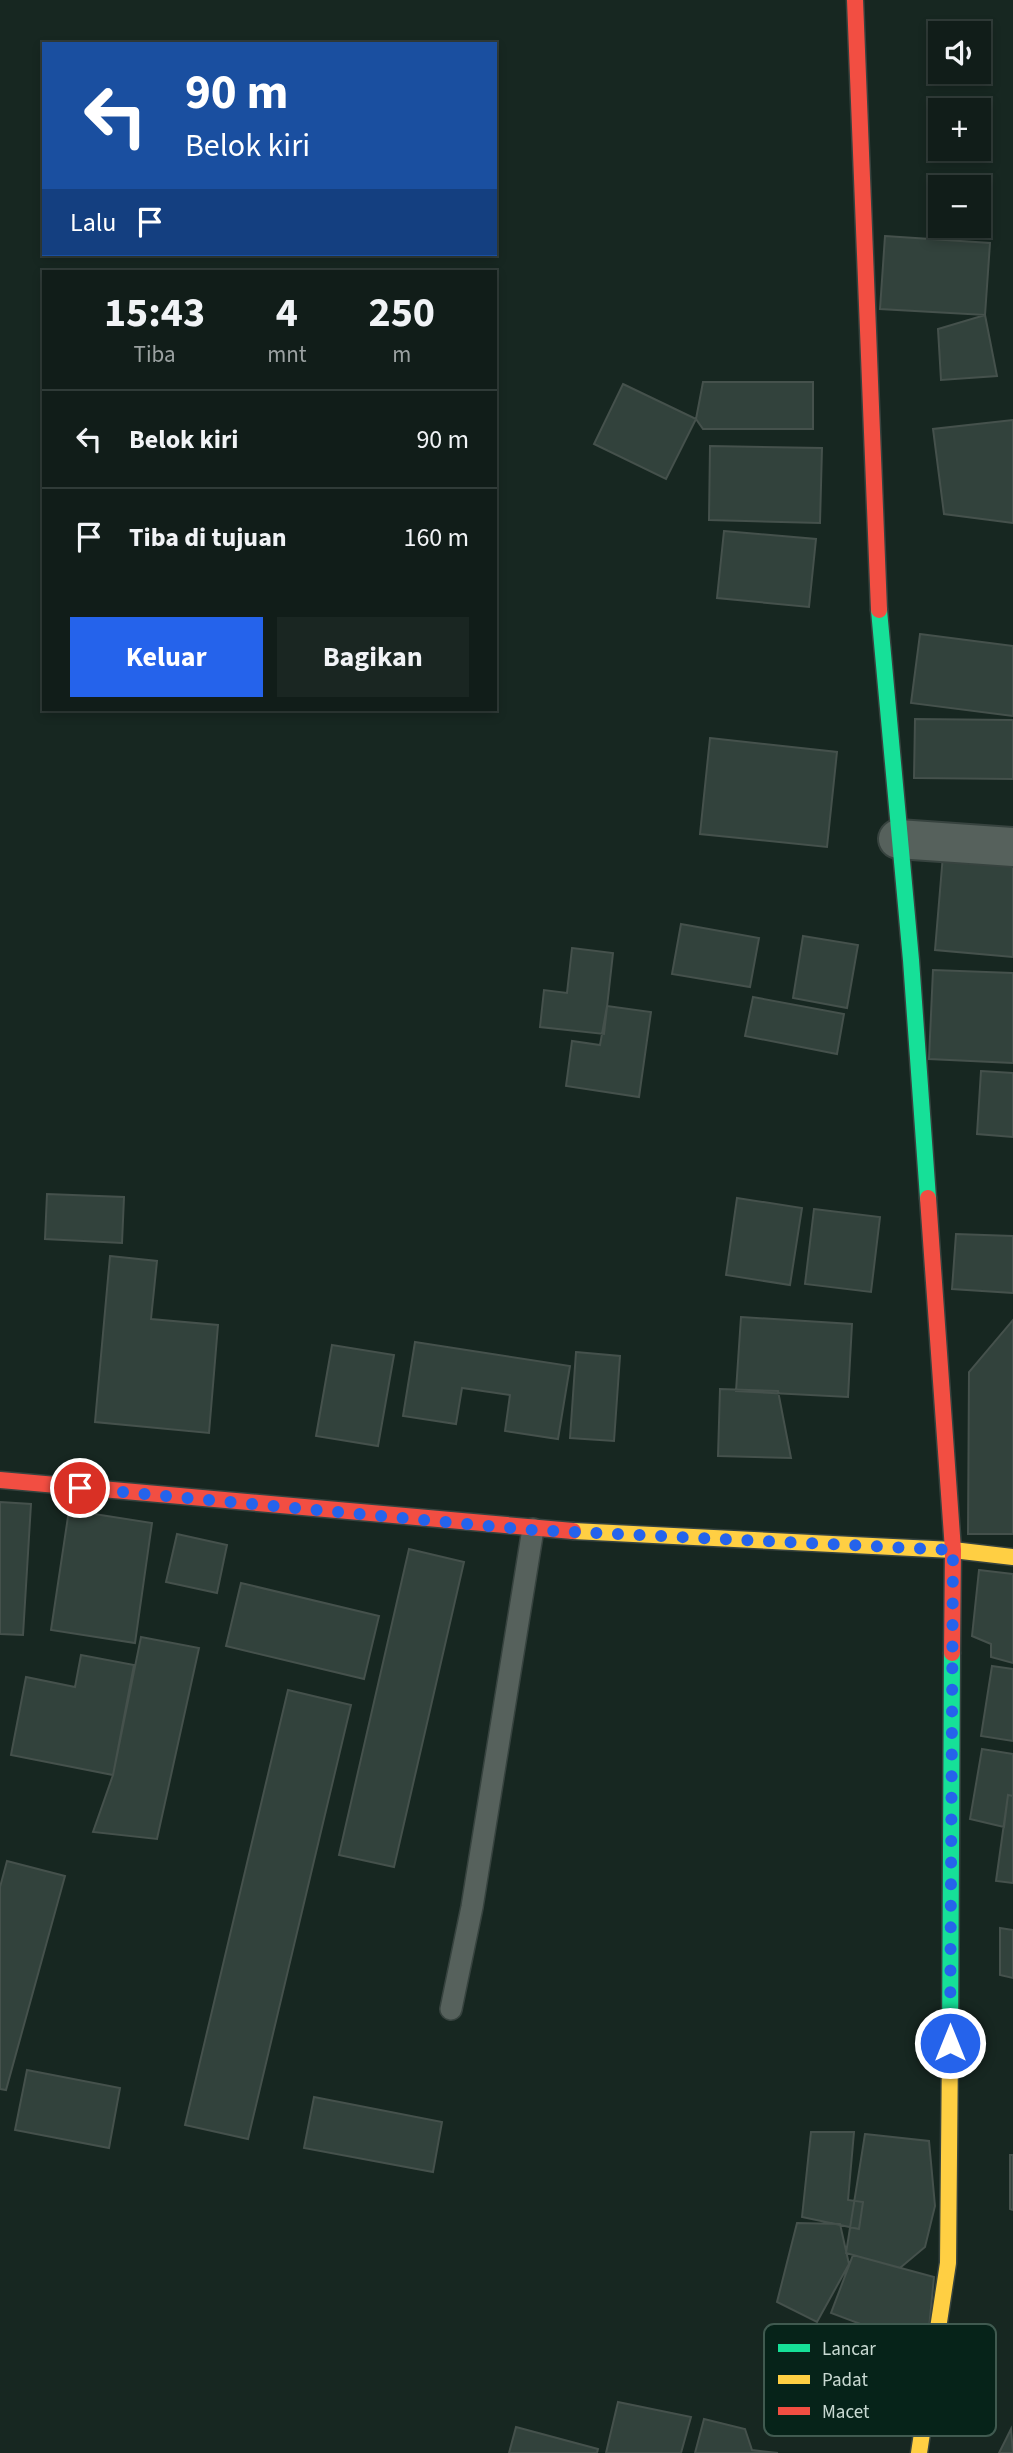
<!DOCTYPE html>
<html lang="id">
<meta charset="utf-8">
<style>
body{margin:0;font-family:"Source Sans 3",sans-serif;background:#1a2622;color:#f1f3f6;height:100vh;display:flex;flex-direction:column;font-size:26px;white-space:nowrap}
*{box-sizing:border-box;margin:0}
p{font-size:23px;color:#9ca2a2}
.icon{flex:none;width:38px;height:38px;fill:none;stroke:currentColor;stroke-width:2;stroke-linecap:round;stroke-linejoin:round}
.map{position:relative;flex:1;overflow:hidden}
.details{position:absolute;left:42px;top:270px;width:455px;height:441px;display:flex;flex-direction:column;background:#111d19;border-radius:0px;box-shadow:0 4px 10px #0003,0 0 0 2px #303b38}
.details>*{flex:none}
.hud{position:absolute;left:42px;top:42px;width:455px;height:214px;border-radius:0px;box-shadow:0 4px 10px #0003,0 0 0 2px #303b38;background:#1a4fa0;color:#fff;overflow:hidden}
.fabs{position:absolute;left:928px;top:21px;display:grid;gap:14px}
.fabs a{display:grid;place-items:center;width:63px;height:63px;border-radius:0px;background:#111d19;box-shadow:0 4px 10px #0003,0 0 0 2px #303b38;font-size:35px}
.pin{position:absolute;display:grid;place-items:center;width:60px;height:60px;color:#fff;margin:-30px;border:4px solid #fff;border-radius:50%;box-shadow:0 2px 7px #0007}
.me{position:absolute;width:77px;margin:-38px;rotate:0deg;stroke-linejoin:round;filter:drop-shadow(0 0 5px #0008)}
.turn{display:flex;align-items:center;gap:24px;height:147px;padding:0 28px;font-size:32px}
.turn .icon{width:91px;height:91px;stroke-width:2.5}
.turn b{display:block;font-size:49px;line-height:60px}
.then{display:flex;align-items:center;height:66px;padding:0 28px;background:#0003;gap:14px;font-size:26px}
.eta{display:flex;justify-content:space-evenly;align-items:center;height:119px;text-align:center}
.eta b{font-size:42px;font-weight:700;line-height:49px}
.action{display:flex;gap:14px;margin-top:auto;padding:14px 28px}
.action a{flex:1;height:80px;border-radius:0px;background:#2563eb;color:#fff;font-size:28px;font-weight:700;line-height:80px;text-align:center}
.action a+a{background:#1a2622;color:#f1f3f6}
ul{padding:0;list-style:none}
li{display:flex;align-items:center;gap:21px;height:98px;padding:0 28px;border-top:2px solid #303b38}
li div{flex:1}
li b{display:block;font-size:26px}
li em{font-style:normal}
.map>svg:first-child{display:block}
.building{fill:#32423c;stroke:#45514c;stroke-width:2}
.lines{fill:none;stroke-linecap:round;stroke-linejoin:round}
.lane-casing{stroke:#37433f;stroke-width:24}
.street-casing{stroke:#37433f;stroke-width:42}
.fast-casing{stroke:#37433f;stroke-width:19}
.slow-casing{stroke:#37433f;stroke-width:19}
.jam-casing{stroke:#37433f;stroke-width:19}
.lane{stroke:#56615c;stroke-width:21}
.street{stroke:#56615c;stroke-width:38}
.fast{stroke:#16e098;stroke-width:16}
.slow{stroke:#ffcf43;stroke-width:16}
.jam{stroke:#f24e42;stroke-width:16}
.route{stroke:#2563eb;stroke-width:12;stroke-dasharray:0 21.6}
.key{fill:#062319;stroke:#405a50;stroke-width:2}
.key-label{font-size:19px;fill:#c9d9d2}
</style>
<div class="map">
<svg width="1013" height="2453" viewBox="0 0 1013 2453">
<rect width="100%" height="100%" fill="#172721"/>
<path class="building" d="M885 236 990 243 985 315 880 309Z
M985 315 997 376 941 380 938 329Z
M703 382H813V429H703L696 419Z
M623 384 696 419 666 479 594 444Z
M1013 420V523L944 514 933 429Z
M710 446 822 448 820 523 709 520Z
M724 531 816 539 809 607 717 598Z
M920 634 1013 646V716L911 703Z
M915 719 1013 720V779L914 778Z
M710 738 837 752 827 847 700 834Z
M944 843 1013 850V957L935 950Z
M681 924 759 938 750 987 672 974Z
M803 936 858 945 847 1008 793 998Z
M572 948 613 953 604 1034 540 1027 544 990 567 993Z
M933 970 1013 973V1063L929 1059Z
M753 997 844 1014 837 1054 745 1036Z
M607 1006 651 1012 639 1097 566 1086 572 1041 600 1045Z
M981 1071 1013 1073V1137L977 1134Z
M47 1194 124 1197 122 1243 45 1239Z
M737 1198 802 1208 790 1285 726 1275Z
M814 1209 880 1217 871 1292 805 1284Z
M956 1234 1013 1236V1293L952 1289Z
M110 1256 157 1261 151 1319 218 1325 209 1433 95 1422Z
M741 1317 852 1324 848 1397 736 1391Z
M1013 1320V1534H968L969 1372Z
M415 1342 570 1366 558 1439 505 1431 510 1395 462 1388 456 1424 403 1416Z
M332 1345 394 1355 378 1446 316 1436Z
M576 1352 620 1356 614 1441 570 1438Z
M720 1389 778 1391 791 1458 718 1456Z
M0 1502 31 1504 23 1635 0 1634Z
M69 1510 152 1523 135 1643 51 1630Z
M177 1534 227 1545 217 1593 166 1582Z
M409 1549 464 1562 394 1867 339 1855Z
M979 1570 1013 1574V1663L991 1657V1644L972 1636Z
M241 1583 379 1616 364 1679 226 1646Z
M141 1637 199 1648 157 1839 93 1832 113 1775Z
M81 1655 134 1665 113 1775 11 1755 26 1677 75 1687Z
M992 1666 1013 1669V1741L981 1736Z
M288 1690 351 1705 248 2139 185 2125Z
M982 1749 1013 1754V1796L1008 1795 1004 1827 970 1819Z
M1008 1795 1013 1796V1883L996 1881Z
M7 1861 65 1876 6 2090 0 2089V1887Z
M1000 1928 1013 1930V1978L1000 1975Z
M27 2070 120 2088 109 2148 15 2130Z
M314 2097 442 2122 433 2172 304 2148Z
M811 2132H854L848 2200 863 2202 859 2229 802 2217Z
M865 2134 929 2141 935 2206 925 2247 900 2268 846 2253Z
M1010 2155H1013V2210L1010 2209Z
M797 2223 840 2224 849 2264 817 2322 777 2302Z
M853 2255 934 2277 925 2369 909 2366 898 2338 831 2313Z
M618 2402 691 2417 681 2453H606Z
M704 2419 745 2429 752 2450 778 2453H695Z
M516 2427 598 2449 597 2453H509Z
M1011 2429 1013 2453H999Z"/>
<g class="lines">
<defs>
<path id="lane" d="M451 2009 472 1907 533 1529"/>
<path id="street" d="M898 839 1013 847"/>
<path id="fast" d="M879 610 911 960 928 1198
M950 2048 952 1653"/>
<path id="slow" d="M573 1531 953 1550 1013 1557
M919 2453 948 2263 950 2048"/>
<path id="jam" d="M855 0 879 610
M928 1198 953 1550 952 1653
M0 1480 573 1531"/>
</defs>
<use href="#lane" class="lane-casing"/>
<use href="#street" class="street-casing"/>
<use href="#fast" class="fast-casing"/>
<use href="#slow" class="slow-casing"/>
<use href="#jam" class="jam-casing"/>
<use href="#lane" class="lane"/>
<use href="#street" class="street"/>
<use href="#fast" class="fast"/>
<use href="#slow" class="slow"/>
<use href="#jam" class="jam"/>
</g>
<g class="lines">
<path class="route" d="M80 1488 533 1530 953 1550 950 2043"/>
</g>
<rect x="764" y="2324" width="232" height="112" rx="10" class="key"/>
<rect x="778" y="2344" width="32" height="8" fill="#16e098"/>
<rect x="778" y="2375" width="32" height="9" fill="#ffcf43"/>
<rect x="778" y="2407" width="32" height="8" fill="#f24e42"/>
<g class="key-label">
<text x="822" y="2355">Lancar</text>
<text x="822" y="2386">Padat</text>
<text x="822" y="2418">Macet</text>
</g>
</svg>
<div class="fabs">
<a><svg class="icon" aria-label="sound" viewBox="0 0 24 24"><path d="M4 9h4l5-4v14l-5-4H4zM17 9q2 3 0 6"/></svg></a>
<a>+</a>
<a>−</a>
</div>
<div class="pin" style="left:80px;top:1488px;background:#d93025"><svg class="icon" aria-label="arrive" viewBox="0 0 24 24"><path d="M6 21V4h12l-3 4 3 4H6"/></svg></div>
<svg class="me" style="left:950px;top:2043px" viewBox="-20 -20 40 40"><circle r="17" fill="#2563eb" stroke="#fff" stroke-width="3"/><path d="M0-11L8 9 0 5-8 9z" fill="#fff"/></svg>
<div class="hud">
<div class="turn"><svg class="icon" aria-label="left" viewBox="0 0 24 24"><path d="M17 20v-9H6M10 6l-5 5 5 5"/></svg><div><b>90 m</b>Belok kiri</div></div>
<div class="then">Lalu<svg class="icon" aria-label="arrive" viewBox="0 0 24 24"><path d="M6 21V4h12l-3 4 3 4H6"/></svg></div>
</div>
<section class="details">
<div class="eta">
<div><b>15:43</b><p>Tiba</p></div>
<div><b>4</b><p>mnt</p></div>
<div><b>250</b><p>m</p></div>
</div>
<ul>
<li><svg class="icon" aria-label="left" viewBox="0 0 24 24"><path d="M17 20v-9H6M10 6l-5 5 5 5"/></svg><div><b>Belok kiri</b></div><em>90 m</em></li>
<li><svg class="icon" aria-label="arrive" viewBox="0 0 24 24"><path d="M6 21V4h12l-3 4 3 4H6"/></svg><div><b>Tiba di tujuan</b></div><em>160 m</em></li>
</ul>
<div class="action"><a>Keluar</a><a>Bagikan</a></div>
</section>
</div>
